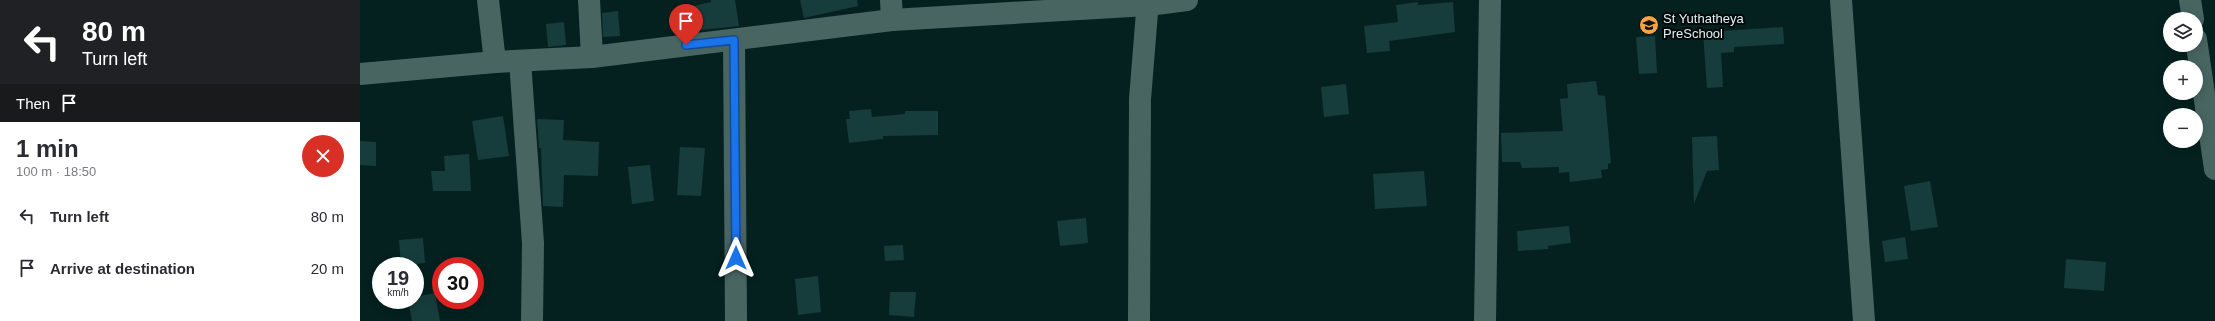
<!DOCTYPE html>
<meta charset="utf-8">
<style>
body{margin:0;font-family:Helvetica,sans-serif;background:#f7f7f7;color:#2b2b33;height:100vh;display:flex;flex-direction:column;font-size:15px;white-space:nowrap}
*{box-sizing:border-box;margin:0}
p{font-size:13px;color:#7c7c81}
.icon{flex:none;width:22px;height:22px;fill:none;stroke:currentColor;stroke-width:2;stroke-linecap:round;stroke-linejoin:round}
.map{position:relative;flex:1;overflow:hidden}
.sheet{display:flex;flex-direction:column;background:#fff;width:360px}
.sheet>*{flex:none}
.hud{background:#202124;color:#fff;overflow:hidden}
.buttons{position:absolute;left:1803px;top:12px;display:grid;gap:8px}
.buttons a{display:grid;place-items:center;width:40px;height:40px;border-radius:50%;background:#fff;box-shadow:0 2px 10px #0003;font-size:20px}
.speed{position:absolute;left:12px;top:257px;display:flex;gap:8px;font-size:20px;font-weight:700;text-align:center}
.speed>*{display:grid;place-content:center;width:52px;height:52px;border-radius:50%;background:#fff;box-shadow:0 2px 10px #0003;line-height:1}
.speed small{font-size:10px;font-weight:400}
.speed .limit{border:6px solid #d22;background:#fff;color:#111}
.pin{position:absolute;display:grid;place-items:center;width:34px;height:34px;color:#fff;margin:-41px -17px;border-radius:50% 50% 50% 0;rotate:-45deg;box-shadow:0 0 4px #0007}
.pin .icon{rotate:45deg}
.me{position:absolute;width:44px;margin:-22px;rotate:0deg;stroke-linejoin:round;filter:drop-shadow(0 0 3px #0008)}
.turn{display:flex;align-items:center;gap:14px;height:84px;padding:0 16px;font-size:18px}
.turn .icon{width:52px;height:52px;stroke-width:2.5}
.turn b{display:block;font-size:28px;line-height:34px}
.then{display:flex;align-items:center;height:38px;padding:0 16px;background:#0003;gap:8px;font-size:15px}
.round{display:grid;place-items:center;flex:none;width:42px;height:42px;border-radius:21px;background:#f7f7f7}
.summary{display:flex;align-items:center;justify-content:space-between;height:68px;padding:0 16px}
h1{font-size:24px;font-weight:700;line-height:30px}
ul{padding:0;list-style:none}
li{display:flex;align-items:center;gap:12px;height:52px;padding:0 16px}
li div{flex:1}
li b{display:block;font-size:15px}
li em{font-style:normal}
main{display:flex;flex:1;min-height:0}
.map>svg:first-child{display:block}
.building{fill:#163d3b}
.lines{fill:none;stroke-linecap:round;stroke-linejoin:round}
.minor{stroke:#486562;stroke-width:22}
.tertiary{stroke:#486562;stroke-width:22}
.route-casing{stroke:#114b97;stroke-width:10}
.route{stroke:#1a73e8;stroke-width:7}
.labels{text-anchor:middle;stroke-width:4;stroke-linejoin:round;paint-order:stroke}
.poi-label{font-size:13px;fill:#e2f2f1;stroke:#010808;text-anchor:start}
</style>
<main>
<section class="sheet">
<div class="hud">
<div class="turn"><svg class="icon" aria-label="left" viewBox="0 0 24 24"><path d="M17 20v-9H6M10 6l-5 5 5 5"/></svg><div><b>80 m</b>Turn left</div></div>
<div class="then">Then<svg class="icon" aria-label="arrive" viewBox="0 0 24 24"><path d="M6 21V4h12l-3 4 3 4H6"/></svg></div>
</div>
<div class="summary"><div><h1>1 min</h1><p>100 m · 18:50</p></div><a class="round" style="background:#d93025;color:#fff"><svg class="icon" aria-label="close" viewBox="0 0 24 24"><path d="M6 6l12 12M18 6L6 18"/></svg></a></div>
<ul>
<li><svg class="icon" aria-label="left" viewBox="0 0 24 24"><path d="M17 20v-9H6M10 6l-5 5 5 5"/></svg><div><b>Turn left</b></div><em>80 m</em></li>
<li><svg class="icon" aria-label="arrive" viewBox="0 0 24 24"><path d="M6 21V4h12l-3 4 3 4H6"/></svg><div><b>Arrive at destination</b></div><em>20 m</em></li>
</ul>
</section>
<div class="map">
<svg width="1855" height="321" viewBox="0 0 1855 321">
<rect width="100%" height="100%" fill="#04211f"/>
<path class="building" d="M351 0H375L379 26 341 30 340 26 321 31 316 10 351 2Z
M440 0H497L498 6 444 18Z
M1058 2V5L1093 2 1095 32 1029 41 1030 51 1007 53 1004 26 1038 22 1036 5Z
M258 11 260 36 243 37 242 13Z
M204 22 206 45 188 47 186 24Z
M1423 27 1424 44 1374 47V52L1361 53 1363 87 1347 88 1343 32Z
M1295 36 1297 73 1279 74 1276 37Z
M1236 81 1238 95 1245 96 1251 163 1248 164V169L1241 170 1242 178 1210 182 1209 172 1199 173V167L1162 168 1160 162H1142L1141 133 1203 131 1200 99 1208 98 1207 84Z
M986 84 989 114 964 117 961 87Z
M511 109 512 117 545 114V111H578V135L523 136V139L489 143 486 119H490L489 111Z
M143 116 149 156 118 160 112 121Z
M177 119 204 120 203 140 239 142 238 176 204 175 203 207 183 206 181 148H179Z
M1357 136 1359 170 1347 171 1334 204 1332 137Z
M0 141 16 142V166L0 165Z
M320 147 345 148 341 196 317 195Z
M109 154 111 191H73L71 171H85L84 156Z
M290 165 294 201 272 204 268 167Z
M1064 171 1067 206 1015 209 1013 174Z
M1570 181 1578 227 1551 231 1544 186Z
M726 218 728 243 700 246 697 221Z
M1209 226 1211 243 1188 246V249L1158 251 1157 231Z
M1545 237 1548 259 1525 262 1522 241Z
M63 238 65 263 41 265 39 240Z
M543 245 544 260 525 261 524 246Z
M1706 259 1746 262 1744 291 1704 288Z
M458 276 461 312 438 315 435 279Z
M530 292H556L554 317 529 315Z
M75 293 80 321H52L48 300H55V297Z"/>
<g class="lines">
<path class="minor" d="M128 0 135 62
M229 0 232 57
M531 0 532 20
M1481 0 1504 321
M1830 0 1833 19
M1836 39 1855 169
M374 40 376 321
M160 61 173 243 172 321
M779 321 780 99 788 0
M1125 321 1130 0"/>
<path class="tertiary" d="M0 74 135 62 232 57 532 20 788 5 827 0"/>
</g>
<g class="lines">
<defs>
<path id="route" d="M326 45 374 40 376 258"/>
</defs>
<use href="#route" class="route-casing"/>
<use href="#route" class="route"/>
</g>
<defs>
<symbol id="school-disc" viewBox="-11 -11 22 22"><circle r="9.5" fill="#f4a444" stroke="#010808"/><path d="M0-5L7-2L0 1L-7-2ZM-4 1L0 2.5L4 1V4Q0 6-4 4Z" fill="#111"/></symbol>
</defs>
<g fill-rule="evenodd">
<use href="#school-disc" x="1278" y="14" width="22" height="22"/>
</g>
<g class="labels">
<g class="poi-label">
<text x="1303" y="23">St Yuthatheya<tspan x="1303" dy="15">PreSchool</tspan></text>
</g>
</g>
</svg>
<div class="buttons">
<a><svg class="icon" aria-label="layers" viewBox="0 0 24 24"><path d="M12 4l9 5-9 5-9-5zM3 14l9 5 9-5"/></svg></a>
<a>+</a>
<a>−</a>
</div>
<div class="speed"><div>19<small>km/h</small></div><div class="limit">30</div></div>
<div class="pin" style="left:326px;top:45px;background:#d93025"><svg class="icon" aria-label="arrive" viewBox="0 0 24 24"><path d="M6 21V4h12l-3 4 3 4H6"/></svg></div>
<svg class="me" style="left:376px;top:258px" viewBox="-20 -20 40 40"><path d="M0-17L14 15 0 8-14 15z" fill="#1a73e8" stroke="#fff" stroke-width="4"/></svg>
</div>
</main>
